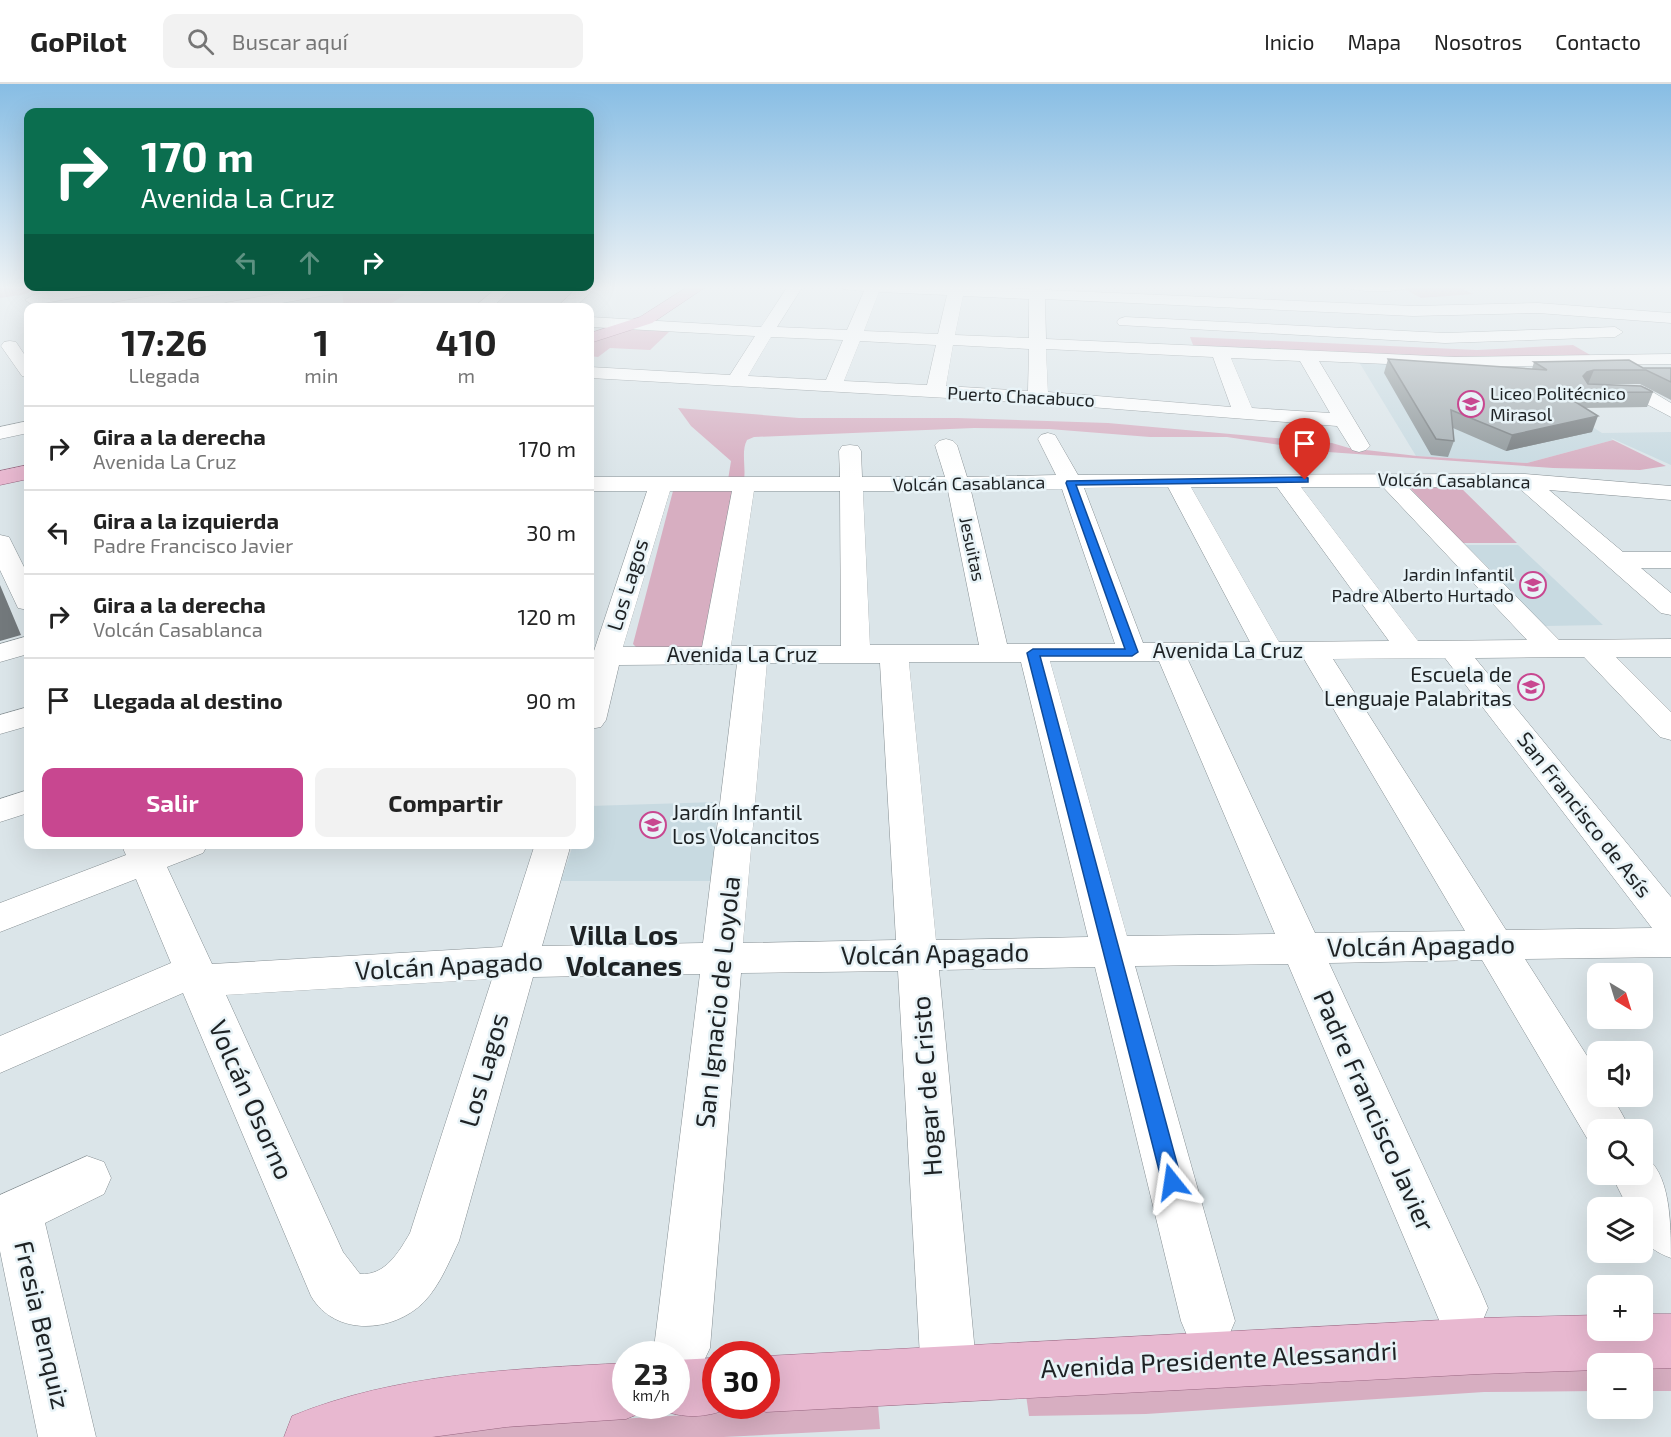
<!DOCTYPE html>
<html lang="es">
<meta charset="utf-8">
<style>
body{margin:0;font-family:"Exo 2",sans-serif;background:#f2f2f2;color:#222;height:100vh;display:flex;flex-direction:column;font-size:22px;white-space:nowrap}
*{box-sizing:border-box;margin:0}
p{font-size:20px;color:#767676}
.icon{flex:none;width:33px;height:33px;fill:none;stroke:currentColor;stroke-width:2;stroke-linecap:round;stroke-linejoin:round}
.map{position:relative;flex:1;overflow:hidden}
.panel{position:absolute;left:24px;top:219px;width:570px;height:546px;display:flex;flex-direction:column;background:#fff;border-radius:12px;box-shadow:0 6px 24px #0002}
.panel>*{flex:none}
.banner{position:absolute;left:24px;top:24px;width:570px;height:183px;border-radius:12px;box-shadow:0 6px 24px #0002;background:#0b6e4f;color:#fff;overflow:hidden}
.needle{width:39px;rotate:142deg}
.fabs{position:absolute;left:1587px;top:879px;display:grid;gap:12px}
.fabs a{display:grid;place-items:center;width:66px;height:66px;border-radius:12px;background:#fff;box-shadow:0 6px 24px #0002;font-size:30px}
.speed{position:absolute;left:612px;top:1257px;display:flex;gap:12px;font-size:30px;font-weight:700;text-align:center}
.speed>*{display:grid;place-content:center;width:78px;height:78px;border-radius:50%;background:#fff;box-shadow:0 6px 24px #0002;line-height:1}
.speed small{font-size:15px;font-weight:400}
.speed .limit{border:9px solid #d22;background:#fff;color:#111}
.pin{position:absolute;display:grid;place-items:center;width:51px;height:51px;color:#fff;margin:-62px -26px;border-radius:50% 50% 50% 0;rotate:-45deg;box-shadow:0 0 6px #0007}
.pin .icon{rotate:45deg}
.me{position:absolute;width:66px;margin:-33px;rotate:345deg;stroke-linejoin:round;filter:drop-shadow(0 0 4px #0008)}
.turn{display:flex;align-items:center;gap:21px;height:126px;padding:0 18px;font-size:27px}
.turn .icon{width:78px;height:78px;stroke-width:2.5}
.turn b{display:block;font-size:42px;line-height:51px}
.lanes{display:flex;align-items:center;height:57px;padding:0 18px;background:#0003;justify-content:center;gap:30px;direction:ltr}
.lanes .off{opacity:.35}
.eta{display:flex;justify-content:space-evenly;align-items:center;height:102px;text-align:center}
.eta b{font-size:36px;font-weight:700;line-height:42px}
.button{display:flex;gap:12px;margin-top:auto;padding:12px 18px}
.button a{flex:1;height:69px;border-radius:12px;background:#c84790;color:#fff;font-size:24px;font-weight:700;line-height:69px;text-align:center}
.button a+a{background:#f2f2f2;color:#222}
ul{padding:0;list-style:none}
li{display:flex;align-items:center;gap:18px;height:84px;padding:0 18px;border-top:2px solid #e0e0e0}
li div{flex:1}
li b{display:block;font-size:22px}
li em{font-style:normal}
header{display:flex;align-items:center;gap:36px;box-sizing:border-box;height:84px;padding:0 30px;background:#fff;border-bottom:2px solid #e0e0e0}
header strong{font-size:28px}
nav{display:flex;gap:33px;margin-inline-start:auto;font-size:21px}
.search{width:420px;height:54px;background:#f2f2f2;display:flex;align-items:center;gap:15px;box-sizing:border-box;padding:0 21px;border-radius:12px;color:#767676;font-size:22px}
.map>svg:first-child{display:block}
.built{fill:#c8dae1}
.green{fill:#d7aec1}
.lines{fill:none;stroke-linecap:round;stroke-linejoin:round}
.minor-casing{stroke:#868f93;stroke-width:1}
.major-casing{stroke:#986580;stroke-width:1}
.minor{fill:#fff;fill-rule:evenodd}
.major{fill:#e8b8d0;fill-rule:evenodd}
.wall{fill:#8d9598}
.shaded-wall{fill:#73797c}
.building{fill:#a4adb1;stroke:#73797c;stroke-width:1.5}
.route{fill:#1a73e8;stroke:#114b97;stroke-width:1.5}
.labels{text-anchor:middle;stroke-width:5;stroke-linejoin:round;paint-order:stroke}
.far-poi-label{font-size:18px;fill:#1e2224;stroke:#e8f3f7;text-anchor:start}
.far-street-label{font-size:18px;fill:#1e2224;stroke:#e8f3f7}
.street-label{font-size:21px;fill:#1e2224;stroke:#e8f3f7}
.poi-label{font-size:21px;fill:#1e2224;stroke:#e8f3f7;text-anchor:end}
.near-street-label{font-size:26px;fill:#1e2224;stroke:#e8f3f7}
.near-neighbourhood-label{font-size:27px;font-weight:bold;fill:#1e2224;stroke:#e8f3f7}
</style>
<header>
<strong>GoPilot</strong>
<div class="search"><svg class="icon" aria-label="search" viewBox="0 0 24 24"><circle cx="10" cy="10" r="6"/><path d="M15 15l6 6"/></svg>Buscar aquí</div>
<nav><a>Inicio</a><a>Mapa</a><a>Nosotros</a><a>Contacto</a></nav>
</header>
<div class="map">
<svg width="1671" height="1353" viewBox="0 0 1671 1353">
<rect width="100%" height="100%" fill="#dbe5e9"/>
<path class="built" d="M1359 278 1499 283 1602 349 1671 348V381L1611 354 1613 356 1527 379 1416 372Z
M1466 461H1518L1603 541 1545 542Z
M717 718 713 797H561L573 761 590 760V722Z"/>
<path class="green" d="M0 202 40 203 26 210 0 214Z
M1457 202 1473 210 1421 214 1403 204Z
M342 206 408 209 385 223 344 224Z
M637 243 667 244 670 247 650 266 610 264 598 273 590 272V257Z
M1190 253 1477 266 1573 261 1592 272 1490 276 1195 266Z
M678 324 799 334H957L1108 339 1332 359 1349 364 1417 372 1527 379 1613 356 1666 382 1640 386 1553 384 1328 368 1227 353H1150L1049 345 974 344 754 353 747 356C741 367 746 383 744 396H728L731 377 691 342Z
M1406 400H1457L1517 459H1462Z
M673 407H734L710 559 701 563 638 565 633 560Z
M1598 1283 1597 1307 1484 1308 1146 1330 1029 1332 1026 1311Z
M1642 1283H1671V1307H1643Z
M878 1320 880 1345 723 1353H417L516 1341Z"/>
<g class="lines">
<defs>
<path id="minor" d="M84 202H120L113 207 33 221 25 216 33 211Z
M207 202H242L235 207 141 224H104L112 219Z
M320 202H424L428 206 420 211 343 208 254 224H217L225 219Z
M499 202H516L491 224H473Z
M579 202H597L574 224H556Z
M788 202H803L777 243 847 246 864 207 843 205 841 202H957L1029 205 1030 202H1044L1045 206 1413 222 1538 219 1671 229V239L1538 229 1413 232 1045 215 1046 255 1455 273 1671 270V280L1455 283 1319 277 1370 362 1366 366 1359 368 1352 366 1337 342 1038 319 590 294V283L730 291 755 252 590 243V233L761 243ZM879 208 947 211 938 250 864 247ZM963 212 1029 215V254L955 251ZM771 253 843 256 826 296 748 292ZM860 257 936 261 927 301 844 297ZM953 261 1029 265 1028 307 946 302ZM1046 265 1213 273 1231 323 1048 308ZM1231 274 1300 277 1330 329 1252 324Z
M1344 202H1411C1404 209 1351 209 1344 202Z
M1125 233 1445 249 1615 243 1623 248 1615 253 1445 259 1119 241 1117 238 1119 235Z
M10 257 16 258 28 276V293L22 292 1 262 4 258Z
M1607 302 1646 304 1671 319V333L1635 314 1600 312 1597 308 1600 304Z
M28 337V349L0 355V343Z
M1048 349 1055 351 1078 391 1525 390 1671 402V416L1549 406 1623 468H1671V484H1641L1671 509V531L1661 529 1519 404 1408 403 1559 556 1671 555V573H1616L1671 628V656L1660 653 1584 573 1475 574 1671 813V873L1525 875 1598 989V1012H1612L1631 1046H1598V1063L1591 1061 1482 876 1329 879 1480 1205 1488 1224 1480 1243 1461 1251 1442 1243 1288 880 1135 882 1235 1237 1227 1256 1208 1264 1189 1256 1181 1237 1095 883 939 886 977 1290 969 1310 949 1318 929 1310 921 1290 898 887 741 889 710 1264 701 1283 682 1292 676 1289V1270H657L654 1264 700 890 533 893 459 1157C449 1178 440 1201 424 1218 393 1249 335 1253 311 1212L183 909 0 989V952L171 879 136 795 0 848V819L126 771 121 760H208L203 769 167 783 212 880 502 863 535 760H571L542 862 703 859 737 580 619 581 606 636 601 643 590 645V579L647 407H590V393H840L839 367 842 362 850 361 858 362 861 367 862 393H945L935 361 939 357 946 355 953 357 957 361 967 393 1056 391 1038 355 1041 351ZM1168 403 1250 558 1143 559 1084 404ZM1191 403H1277L1389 557 1279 558ZM1301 403H1383L1527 556 1418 557ZM1062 405 1115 560H1007L971 407ZM670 407H732L702 563H623ZM754 407H840L841 562H731ZM863 407H948L979 561H870ZM1445 574 1652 844 1506 846 1333 575ZM1304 575 1465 847 1315 849 1188 576ZM1050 577H1159L1275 850 1127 852ZM909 578H1021L1088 853 936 856ZM767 579H880L896 856 743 859ZM492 895 410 1149C399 1168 385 1192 360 1190L343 1168 226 911Z
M0 451 9 453 28 491V526L18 524 0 486Z
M28 552V570L0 578V560Z
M28 623V642L0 650V631Z
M28 706V729L0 738V715Z
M1642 1071C1671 1085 1671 1142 1671 1174 1642 1163 1642 1153 1642 1124H1628L1611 1090H1642Z
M87 1072 104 1078 111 1094 104 1110 45 1139 96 1353H38L0 1167V1111Z"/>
<path id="major" d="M689 202H707L652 239 590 259V249L640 233Z
M28 381V395L0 401V387Z
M1642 1230H1671V1284L1642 1285V1280H1598V1286L1479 1290 766 1328 750 1322H766V1272L1479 1234 1598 1231V1246H1642Z
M716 1274V1322H736C708 1334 684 1336 656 1324L655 1322H676V1276Z
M626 1279V1322H648L646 1327 626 1335 506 1343 432 1353H284L292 1332C397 1289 514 1285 626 1279Z"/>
</defs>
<use href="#minor" class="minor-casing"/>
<use href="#major" class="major-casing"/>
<use href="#minor" class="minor"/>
<use href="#major" class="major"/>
</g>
<path class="wall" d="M1388 275 1532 285 1534 278 1643 284H1671V316L1640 300H1593L1653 308 1647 323 1584 324 1592 348 1506 367 1453 344 1454 357 1448 373 1431 371 1384 289Z"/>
<path class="shaded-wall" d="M1594 286 1588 300 1583 292 1587 288Z
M1598 332 1592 348 1506 367 1512 351Z
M0 501 21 551 0 557Z"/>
<path class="building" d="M1388 275 1547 286 1534 278 1629 276 1643 284H1671V298L1646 286H1594L1587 288 1583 292 1588 300 1641 302 1653 308 1561 309 1598 332 1512 351 1451 326 1454 357 1436 355Z"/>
<linearGradient id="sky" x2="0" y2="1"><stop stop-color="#87bde4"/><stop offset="0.52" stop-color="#eff3f5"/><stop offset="1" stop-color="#eff3f5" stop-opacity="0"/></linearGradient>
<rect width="1671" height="391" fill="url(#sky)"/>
<path class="route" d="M1305 393 1308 394V398L1076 401 1138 568 1132 572H1040L1182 1098 1179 1105 1172 1107 1164 1105 1162 1098 1027 569 1033 565H1125L1066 399 1067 397Z"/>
<defs>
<symbol id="school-ring" viewBox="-11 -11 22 22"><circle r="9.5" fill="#e8f3f7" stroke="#c84790" stroke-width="1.5"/><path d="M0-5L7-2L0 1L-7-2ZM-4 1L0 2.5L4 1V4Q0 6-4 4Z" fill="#c84790"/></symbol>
</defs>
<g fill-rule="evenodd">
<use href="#school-ring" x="1456" y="305" width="30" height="30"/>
<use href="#school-ring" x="1518" y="486" width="30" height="30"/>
<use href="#school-ring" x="1516" y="588" width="30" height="30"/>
<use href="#school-ring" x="638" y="726" width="30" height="30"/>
</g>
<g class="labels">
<g class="far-poi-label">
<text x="1490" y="316">Liceo Politécnico<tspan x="1490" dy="21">Mirasol</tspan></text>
<text x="1514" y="497" text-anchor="end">Jardin Infantil<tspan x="1514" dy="21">Padre Alberto Hurtado</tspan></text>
</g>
<g class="far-street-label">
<text transform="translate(1021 313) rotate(3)" y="6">Puerto Chacabuco</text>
<text transform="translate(1454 397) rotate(1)" y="6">Volcán Casablanca</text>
<text transform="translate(969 400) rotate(-1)" y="6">Volcán Casablanca</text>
<text transform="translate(972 465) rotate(78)" y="6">Jesuitas</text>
</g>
<g class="street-label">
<text transform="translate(628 501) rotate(-73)" y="7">Los Lagos</text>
<text x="1228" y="574">Avenida La Cruz</text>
<text x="742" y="578">Avenida La Cruz</text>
<text transform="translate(1584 731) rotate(52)" y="7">San Francisco de Asís</text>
</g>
<g class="poi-label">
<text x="1512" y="598">Escuela de<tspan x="1512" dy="24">Lenguaje Palabritas</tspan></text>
<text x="672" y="736" text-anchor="start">Jardín Infantil<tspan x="672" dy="24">Los Volcancitos</tspan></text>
</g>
<g class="near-street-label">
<text transform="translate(1421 862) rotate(-1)" y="9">Volcán Apagado</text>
<text transform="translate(935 870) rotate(-1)" y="9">Volcán Apagado</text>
<text transform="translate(449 882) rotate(-3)" y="9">Volcán Apagado</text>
<text transform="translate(718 918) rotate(-84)" y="9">San Ignacio de Loyola</text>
<text transform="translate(484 986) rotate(-74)" y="9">Los Lagos</text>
<text transform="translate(927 1002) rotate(-94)" y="9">Hogar de Cristo</text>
<text transform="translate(251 1016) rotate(66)" y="9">Volcán Osorno</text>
<text transform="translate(1374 1027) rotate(66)" y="9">Padre Francisco Javier</text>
<text transform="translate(42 1241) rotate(77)" y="9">Fresia Benquiz</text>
<text transform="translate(1219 1276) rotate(-3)" y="9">Avenida Presidente Alessandri</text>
</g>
<g class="near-neighbourhood-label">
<text x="624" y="861">Villa Los<tspan x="624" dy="31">Volcanes</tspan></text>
</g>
</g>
</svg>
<div class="fabs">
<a><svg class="needle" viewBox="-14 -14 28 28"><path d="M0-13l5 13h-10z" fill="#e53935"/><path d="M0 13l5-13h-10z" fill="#767676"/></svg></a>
<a><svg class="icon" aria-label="sound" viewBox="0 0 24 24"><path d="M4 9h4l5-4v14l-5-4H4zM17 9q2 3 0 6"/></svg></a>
<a><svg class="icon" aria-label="search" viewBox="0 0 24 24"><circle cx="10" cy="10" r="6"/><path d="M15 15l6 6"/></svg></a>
<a><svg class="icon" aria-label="layers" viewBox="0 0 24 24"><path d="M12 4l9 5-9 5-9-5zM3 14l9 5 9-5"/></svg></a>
<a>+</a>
<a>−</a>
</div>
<div class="speed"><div>23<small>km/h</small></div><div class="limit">30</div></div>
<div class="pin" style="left:1305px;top:396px;background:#d93025"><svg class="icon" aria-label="arrive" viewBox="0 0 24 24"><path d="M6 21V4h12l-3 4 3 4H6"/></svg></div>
<svg class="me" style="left:1172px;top:1098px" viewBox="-20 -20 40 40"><path d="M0-17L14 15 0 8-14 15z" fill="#1a73e8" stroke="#fff" stroke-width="4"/></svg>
<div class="banner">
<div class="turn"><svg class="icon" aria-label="right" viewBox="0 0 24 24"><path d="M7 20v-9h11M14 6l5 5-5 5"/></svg><div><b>170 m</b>Avenida La Cruz</div></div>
<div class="lanes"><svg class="icon off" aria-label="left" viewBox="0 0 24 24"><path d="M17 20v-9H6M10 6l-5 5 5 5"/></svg><svg class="icon off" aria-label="ahead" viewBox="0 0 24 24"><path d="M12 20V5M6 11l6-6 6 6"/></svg><svg class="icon" aria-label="right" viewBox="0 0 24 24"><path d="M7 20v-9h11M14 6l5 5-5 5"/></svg></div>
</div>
<section class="panel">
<div class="eta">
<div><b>17:26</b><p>Llegada</p></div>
<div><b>1</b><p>min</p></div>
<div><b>410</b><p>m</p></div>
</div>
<ul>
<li><svg class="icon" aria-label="right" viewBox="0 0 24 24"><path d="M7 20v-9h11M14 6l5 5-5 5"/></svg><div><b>Gira a la derecha</b><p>Avenida La Cruz</p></div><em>170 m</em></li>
<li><svg class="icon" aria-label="left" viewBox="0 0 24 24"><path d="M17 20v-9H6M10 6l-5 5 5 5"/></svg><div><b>Gira a la izquierda</b><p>Padre Francisco Javier</p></div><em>30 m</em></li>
<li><svg class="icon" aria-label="right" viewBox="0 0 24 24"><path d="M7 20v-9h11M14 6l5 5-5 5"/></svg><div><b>Gira a la derecha</b><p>Volcán Casablanca</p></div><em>120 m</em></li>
<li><svg class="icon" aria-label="arrive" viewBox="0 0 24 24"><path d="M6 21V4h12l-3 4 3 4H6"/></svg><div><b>Llegada al destino</b></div><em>90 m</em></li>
</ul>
<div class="button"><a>Salir</a><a>Compartir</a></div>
</section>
</div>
